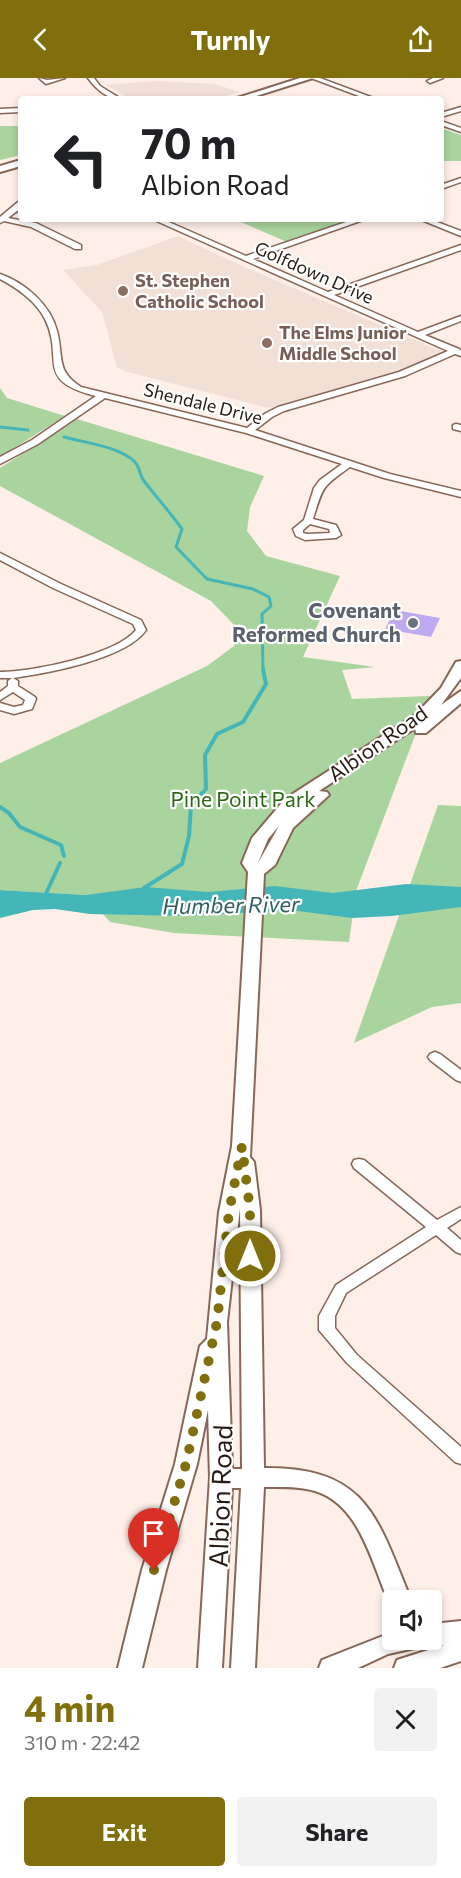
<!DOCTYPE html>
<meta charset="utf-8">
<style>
body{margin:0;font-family:Commissioner,sans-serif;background:#f2f2f2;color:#202124;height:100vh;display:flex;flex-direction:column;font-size:22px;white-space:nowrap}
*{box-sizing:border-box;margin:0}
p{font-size:20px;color:#757577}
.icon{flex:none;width:33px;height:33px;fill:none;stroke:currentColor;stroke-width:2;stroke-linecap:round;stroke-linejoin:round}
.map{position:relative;height:1590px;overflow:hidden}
.details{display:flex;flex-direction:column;background:#fff;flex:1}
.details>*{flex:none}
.banner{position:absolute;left:18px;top:18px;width:426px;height:126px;border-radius:6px;box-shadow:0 3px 9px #0003;background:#fff;color:#202124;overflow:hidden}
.controls{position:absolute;left:382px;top:1512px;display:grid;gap:12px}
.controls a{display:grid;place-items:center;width:60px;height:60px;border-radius:6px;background:#fff;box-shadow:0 3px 9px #0003;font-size:30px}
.pin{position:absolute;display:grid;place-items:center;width:51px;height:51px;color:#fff;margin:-62px -26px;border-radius:50% 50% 50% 0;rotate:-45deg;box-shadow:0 0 6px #0007}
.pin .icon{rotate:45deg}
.me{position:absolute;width:66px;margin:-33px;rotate:0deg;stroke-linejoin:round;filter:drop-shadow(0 0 4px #0008)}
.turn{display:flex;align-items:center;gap:21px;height:126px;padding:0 24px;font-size:27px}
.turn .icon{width:78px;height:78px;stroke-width:2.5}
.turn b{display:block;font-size:42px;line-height:51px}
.round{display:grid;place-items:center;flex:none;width:63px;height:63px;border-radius:6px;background:#f2f2f2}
.headline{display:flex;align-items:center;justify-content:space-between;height:102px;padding:0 24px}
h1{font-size:36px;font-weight:700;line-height:45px;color:#816f0e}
.action{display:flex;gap:12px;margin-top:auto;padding:12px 24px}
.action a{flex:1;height:69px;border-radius:6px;background:#816f0e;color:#fff;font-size:24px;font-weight:700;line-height:69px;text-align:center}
.action a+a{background:#f2f2f2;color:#202124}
header{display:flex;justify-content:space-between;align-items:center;height:78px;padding:0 24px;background:#816f0e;color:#fff;font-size:27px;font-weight:700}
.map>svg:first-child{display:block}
.built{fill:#f2e0d7}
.green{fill:#aad49e}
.water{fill:#45b6b7}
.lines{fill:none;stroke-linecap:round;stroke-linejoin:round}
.stream-far1{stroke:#45b6b7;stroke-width:3}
.stream{stroke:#45b6b7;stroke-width:4}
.building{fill:#bfa9ef}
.street-casing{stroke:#876757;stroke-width:3}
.secondary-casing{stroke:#876757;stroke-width:4}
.street{fill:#fff;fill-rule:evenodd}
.secondary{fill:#fff;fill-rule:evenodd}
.route{stroke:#816f0e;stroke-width:10;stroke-dasharray:0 18}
.education-dot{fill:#8d6e63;stroke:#fff;stroke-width:2}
.worship-dot{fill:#6b7280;stroke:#fff;stroke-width:2}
.labels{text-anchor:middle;stroke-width:4.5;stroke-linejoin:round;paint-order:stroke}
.far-street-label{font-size:18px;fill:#271a14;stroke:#fff}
.far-education-label{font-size:18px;font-weight:bold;fill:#785e54;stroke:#fff;text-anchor:start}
.worship-label{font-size:21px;font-weight:bold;fill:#5b616d;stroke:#fff;text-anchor:end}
.street-label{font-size:21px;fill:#271a14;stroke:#fff}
.park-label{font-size:21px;fill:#2b6814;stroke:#fff}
.water-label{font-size:22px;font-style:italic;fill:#306060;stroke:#fff}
.near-street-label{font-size:26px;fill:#271a14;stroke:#fff}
</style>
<header><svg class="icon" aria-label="back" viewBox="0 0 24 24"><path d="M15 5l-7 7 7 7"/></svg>Turnly<svg class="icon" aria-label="share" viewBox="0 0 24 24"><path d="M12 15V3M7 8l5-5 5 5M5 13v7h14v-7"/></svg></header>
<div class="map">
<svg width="461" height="1590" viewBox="0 0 461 1590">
<rect width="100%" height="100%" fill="#feefe8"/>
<path class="built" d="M155 3 215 6 239 14 215 21 169 18 131 21 106 7Z
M178 158 240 187 443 274 396 293 269 330 124 293 117 289 102 234 63 192 97 187Z"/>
<path class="green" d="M0 48H21V77L0 82Z
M441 50 461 57V83H441Z
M234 141H353L287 164Z
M0 310 7 320 65 338 0 379Z
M77 341 264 398 250 429 247 453 266 478 340 498 303 579 375 589 342 592 352 621 430 618 356 813 349 864 174 855 110 844 86 817 0 812V685L207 588 234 568 236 549 211 523 0 408V390Z
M438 727 461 728V925L432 929 354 965Z"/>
<path class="water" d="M406 806 461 809V829L392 838 352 840 290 832 184 838 90 836 55 831 33 832 0 840V812L86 817 146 809 208 814 275 808 333 815Z"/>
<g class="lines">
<path class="stream-far1" d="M0 349 28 352
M64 359C86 365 117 368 134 383 141 390 139 397 144 403 157 420 170 434 182 451L176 469 207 501 253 511 269 519 271 528 262 536 263 592"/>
<path class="stream" d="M0 729 9 735 20 749 61 767 64 778
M144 810 182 786 189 758 191 727 206 711 205 677 217 656 243 644 266 606 263 591
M44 820 60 785"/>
</g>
<path class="building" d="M395 532 440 540 431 559 385 551Z"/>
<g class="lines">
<defs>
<path id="street" d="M39 0 47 2 65 0 46 6Z
M88 0H94L100 8 121 21C107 21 96 11 88 0Z
M311 0H320L376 21H367Z
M433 0H443L430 5 427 3Z
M461 29V33L441 39V35Z
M21 30V34L0 35V31Z
M441 43 461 50V54L441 47Z
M461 100V104L441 111V107Z
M18 124H21V130L8 140 36 145 81 167V171H75L31 149 4 143 0 145V139Z
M152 141H162L246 178 355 141H366L253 181 328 214 461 167V172L334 217 418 254 461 238V243L425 257 459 271 461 273V278L455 276 405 298 284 333 272 339 255 352 390 396 461 413V419L384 400 350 389C322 409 323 408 313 441L336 447 341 457 336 460 305 462 296 458 293 451 304 442 314 410 320 402 342 386 246 355 105 320 38 366 0 386V379L32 362 96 318C33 302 65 282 45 241 36 223 17 210 0 201V196C24 204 51 227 57 253 64 279 55 292 81 309L247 350 266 335 278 329 399 294 448 273ZM310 446 329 451 330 455 307 456 303 455V452Z
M419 141H429L461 153V158Z
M456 346 461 347V353L453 351V347Z
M0 475 61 506 141 542 146 552C126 581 48 595 13 600L18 603V608L35 619 36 621 32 631 14 636 0 632V625L14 629 23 627 25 622 13 614 0 622V614L8 608V603L12 600H0V594C32 594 116 577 136 552L133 546 53 510 0 482Z
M435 974 440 976 461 992V1004L456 1002 430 982 428 979 430 976Z
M359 1081 364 1082 437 1142 461 1129V1141L447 1150 461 1162V1176L456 1174 436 1157 346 1215 335 1238V1250L357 1277 461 1369V1386L455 1384 347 1285 319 1252V1238L336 1207 426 1149 354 1090 352 1086 354 1082Z"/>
<path id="secondary" d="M300 0H313L247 21H234Z
M21 82V88L0 94V88Z
M461 583V600L441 627 461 613V625L426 655H416L415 650 319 713 327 714 329 717 293 750 275 787 264 796 250 1079 254 1084 260 1132 264 1390C367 1389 377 1439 411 1522H393V1530L391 1529C373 1491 362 1427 315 1413 299 1408 280 1409 264 1409L255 1590H231L241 1410H232L222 1590H198L210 1400 208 1332 197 1386 166 1492 142 1590H118L142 1492 175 1386 200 1268 207 1261 219 1134 232 1068 248 794 242 785 252 760 285 721 415 637 441 610 456 584ZM279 748 258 785 268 761ZM240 1130 242 1391H232L227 1244Z
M461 1543V1583L440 1590H394L397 1582 444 1567 432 1568 423 1565 422 1562H432V1546Z
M393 1554V1562H418L415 1570 388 1576 358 1590H319L322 1582Z"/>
</defs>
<use href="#street" class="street-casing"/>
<use href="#secondary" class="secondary-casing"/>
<use href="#street" class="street"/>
<use href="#secondary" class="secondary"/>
</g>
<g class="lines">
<path class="route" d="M154 1492 186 1386 217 1244 229 1134 242 1068 250 1132V1178"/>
</g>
<g class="education-dot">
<circle cx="123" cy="213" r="6"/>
<circle cx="267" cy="265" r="6"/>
</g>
<circle class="worship-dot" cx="413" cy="545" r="6"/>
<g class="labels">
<g class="far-street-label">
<text transform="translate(314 195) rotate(24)" y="6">Golfdown Drive</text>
<text transform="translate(203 326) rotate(14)" y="6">Shendale Drive</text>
</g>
<g class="far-education-label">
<text x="135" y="209">St. Stephen<tspan x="135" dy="21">Catholic School</tspan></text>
<text x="279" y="261">The Elms Junior<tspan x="279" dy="21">Middle School</tspan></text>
</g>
<g class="worship-label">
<text x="401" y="540">Covenant<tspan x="401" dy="24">Reformed Church</tspan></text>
</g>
<g class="street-label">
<text transform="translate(378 666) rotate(-35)" y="7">Albion Road</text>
</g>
<g class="park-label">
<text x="243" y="729">Pine Point Park</text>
</g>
<g class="water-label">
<text transform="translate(231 827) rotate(-1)" y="8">Humber River</text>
</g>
<g class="near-street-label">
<text transform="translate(221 1418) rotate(-88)" y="9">Albion Road</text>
</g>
</g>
</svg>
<div class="controls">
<a><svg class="icon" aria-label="sound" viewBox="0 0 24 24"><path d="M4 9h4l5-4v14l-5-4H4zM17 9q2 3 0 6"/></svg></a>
</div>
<div class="pin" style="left:154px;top:1492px;background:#d93025"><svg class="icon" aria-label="arrive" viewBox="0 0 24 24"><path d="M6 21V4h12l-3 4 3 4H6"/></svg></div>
<svg class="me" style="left:250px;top:1178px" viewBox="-20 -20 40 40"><circle r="17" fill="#816f0e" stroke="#fff" stroke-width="3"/><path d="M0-11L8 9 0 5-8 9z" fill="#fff"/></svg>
<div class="banner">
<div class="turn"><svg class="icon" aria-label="left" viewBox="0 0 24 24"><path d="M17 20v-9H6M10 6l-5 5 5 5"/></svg><div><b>70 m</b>Albion Road</div></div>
</div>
</div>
<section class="details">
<div class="headline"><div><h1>4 min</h1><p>310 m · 22:42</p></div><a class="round"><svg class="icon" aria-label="close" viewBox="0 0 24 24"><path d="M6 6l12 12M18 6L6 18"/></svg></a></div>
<div class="action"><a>Exit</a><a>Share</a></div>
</section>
